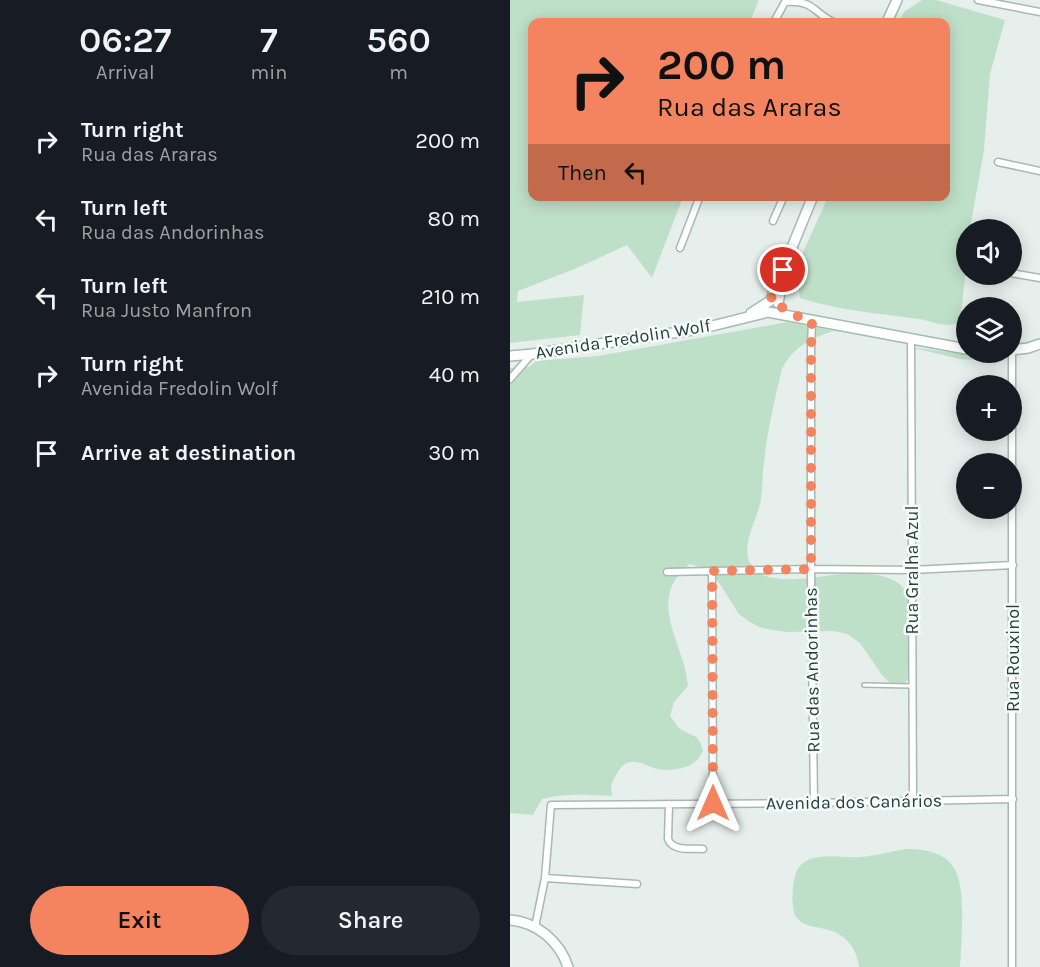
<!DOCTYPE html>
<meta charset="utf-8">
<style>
body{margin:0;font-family:Karla,sans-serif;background:#242831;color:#f1f3f6;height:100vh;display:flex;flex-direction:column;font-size:22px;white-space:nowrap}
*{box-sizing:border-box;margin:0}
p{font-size:20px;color:#9ea1a6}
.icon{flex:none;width:33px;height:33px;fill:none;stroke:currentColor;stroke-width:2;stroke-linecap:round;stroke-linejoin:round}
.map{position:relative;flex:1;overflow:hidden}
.side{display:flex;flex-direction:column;background:#171b24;width:510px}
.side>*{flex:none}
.hud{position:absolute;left:18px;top:18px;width:422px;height:183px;border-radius:12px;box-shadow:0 3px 15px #0003;background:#f4845f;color:#111;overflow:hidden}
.fabs{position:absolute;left:446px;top:219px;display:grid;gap:12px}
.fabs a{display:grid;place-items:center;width:66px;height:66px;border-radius:50%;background:#171b24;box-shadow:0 3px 15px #0003;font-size:30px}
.pin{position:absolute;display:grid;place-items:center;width:51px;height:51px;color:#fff;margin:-26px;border:3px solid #fff;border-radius:50%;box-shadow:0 2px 6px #0007}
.me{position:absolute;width:66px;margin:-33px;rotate:0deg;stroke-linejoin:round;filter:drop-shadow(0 0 4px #0008)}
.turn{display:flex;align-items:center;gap:21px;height:126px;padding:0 30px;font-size:27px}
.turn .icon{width:78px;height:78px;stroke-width:2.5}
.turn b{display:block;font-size:42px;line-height:51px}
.then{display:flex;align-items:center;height:57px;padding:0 30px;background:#0003;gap:12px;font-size:22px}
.eta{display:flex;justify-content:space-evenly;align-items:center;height:102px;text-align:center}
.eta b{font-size:36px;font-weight:600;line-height:42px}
.cta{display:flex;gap:12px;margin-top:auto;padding:12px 30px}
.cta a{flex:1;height:69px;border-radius:36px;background:#f4845f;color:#111;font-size:24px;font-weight:600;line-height:69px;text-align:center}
.cta a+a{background:#242831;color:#f1f3f6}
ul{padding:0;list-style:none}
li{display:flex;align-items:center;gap:18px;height:78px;padding:0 30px}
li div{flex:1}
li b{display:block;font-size:22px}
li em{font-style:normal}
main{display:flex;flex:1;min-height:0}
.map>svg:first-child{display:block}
.green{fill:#bfe0c8}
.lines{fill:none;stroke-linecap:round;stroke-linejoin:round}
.lane-casing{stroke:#a8b8b2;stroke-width:6}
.street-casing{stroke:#a8b8b2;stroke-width:9}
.secondary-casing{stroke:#a4bbb3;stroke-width:12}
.lane{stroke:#fff;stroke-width:3}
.street{stroke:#fff;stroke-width:6}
.secondary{stroke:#fff;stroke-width:9}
.route{stroke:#f4845f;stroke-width:10;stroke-dasharray:0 18}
.labels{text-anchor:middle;stroke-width:5;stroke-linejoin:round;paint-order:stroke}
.street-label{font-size:18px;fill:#24423a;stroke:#f7fbf9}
</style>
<main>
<section class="side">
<div class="eta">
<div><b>06:27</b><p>Arrival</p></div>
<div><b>7</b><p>min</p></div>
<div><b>560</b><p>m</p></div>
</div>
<ul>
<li><svg class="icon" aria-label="right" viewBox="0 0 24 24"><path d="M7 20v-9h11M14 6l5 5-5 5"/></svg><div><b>Turn right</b><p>Rua das Araras</p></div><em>200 m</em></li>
<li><svg class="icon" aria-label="left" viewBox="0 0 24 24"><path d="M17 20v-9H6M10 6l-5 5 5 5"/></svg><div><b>Turn left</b><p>Rua das Andorinhas</p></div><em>80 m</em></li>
<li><svg class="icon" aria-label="left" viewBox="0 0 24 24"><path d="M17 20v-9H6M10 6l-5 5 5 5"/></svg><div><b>Turn left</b><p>Rua Justo Manfron</p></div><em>210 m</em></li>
<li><svg class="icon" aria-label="right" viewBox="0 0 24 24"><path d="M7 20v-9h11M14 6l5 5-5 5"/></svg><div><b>Turn right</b><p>Avenida Fredolin Wolf</p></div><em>40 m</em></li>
<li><svg class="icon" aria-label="arrive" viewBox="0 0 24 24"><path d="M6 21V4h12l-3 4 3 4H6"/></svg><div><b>Arrive at destination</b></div><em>30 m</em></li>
</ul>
<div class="cta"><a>Exit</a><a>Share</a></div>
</section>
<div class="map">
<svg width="530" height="967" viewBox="0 0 530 967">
<rect width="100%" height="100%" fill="#e6efeb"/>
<path class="green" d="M0 0H248V2L240 22H22V196L173 197 142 278 117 245 67 268 8 291 7 302 74 295 70 335 0 343Z
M412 0H426L495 20 480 74 474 150 460 229 456 230V268L451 315 445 324C433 327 421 321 409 319 367 313 331 311 290 298L286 274 294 250 318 197 435 196V22H389L394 12Z
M278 322 324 331C301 338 283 347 272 369 265 399 257 431 254 463 252 475 253 487 251 499 248 519 232 541 239 561 250 591 311 575 333 574 347 573 365 573 378 578 384 580 390 583 393 588 394 588 397 596 397 596 400 605 403 665 400 674 398 681 395 683 389 687L381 684 372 675 350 643 337 634 323 631 278 632 262 630 249 627 238 621 229 614 204 575 195 569 180 564C134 600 175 643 178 686L164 702 160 716C163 719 166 725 169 728 182 738 188 731 193 751 191 754 190 757 188 759 178 770 157 772 144 768 135 765 126 759 117 763 109 766 105 778 101 785L102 796C79 795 55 793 32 799L23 815 0 813V368L19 367 26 361 88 356Z
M390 345 400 347 486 358 465 360 450 359Z
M396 849C448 849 453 875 452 920 452 936 451 951 450 967H349C347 948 335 933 315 929 306 927 292 926 286 917 280 906 282 877 289 867 291 864 296 861 300 859 315 854 334 858 350 857 366 856 381 851 396 849Z"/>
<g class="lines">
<defs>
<path id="lane" d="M354 685 401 686"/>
<path id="street" d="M468 0 530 12
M264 22 275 2C304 0 303 12 323 22
M488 162 530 171
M263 221 274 196
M170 248 190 196
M501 273 530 278
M302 320 301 350V569L304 803
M401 339 403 800
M0 379 21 355
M202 571 203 803
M157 572 301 569 402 570 503 565
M159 804 158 839C163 852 181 848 193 849
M35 878 127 884
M25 927 35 878 41 805 304 803 503 799
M502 967V350"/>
<path id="secondary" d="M377 22 387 0
M268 303 272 283
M241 313 260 301 303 196
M501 350 518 348 530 344
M0 356 22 354 183 330 206 325 258 312 456 349
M0 920C27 922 50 942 58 967"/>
</defs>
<use href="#lane" class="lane-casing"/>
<use href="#street" class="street-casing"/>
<use href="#secondary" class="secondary-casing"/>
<use href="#lane" class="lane"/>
<use href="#street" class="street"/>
<use href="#secondary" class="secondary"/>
</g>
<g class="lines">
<path class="route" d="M203 803 202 571 301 569V350L302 321C288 317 276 312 266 302L260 301 273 270"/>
</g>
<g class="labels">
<g class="street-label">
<text transform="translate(113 339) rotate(-9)" y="6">Avenida Fredolin Wolf</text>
<text transform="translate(402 570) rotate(-90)" y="6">Rua Gralha Azul</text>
<text transform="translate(503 658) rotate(-90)" y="6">Rua Rouxinol</text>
<text transform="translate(302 670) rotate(-91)" y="6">Rua das Andorinhas</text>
<text transform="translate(344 802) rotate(-1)" y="6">Avenida dos Canários</text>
</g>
</g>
</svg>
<div class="fabs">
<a><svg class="icon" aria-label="sound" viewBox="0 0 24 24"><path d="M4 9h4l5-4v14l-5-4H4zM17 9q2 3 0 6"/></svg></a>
<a><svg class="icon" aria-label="layers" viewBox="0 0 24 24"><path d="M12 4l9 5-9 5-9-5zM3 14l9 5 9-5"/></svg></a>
<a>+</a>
<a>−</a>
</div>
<div class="pin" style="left:273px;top:270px;background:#d93025"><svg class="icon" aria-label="arrive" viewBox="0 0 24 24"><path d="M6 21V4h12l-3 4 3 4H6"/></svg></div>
<svg class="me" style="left:203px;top:803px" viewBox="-20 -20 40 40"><path d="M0-17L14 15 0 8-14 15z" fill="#f4845f" stroke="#fff" stroke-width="4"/></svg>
<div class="hud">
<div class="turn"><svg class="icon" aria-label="right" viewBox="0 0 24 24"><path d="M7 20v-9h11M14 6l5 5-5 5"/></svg><div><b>200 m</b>Rua das Araras</div></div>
<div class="then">Then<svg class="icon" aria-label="left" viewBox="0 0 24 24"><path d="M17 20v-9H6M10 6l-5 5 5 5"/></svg></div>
</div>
</div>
</main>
